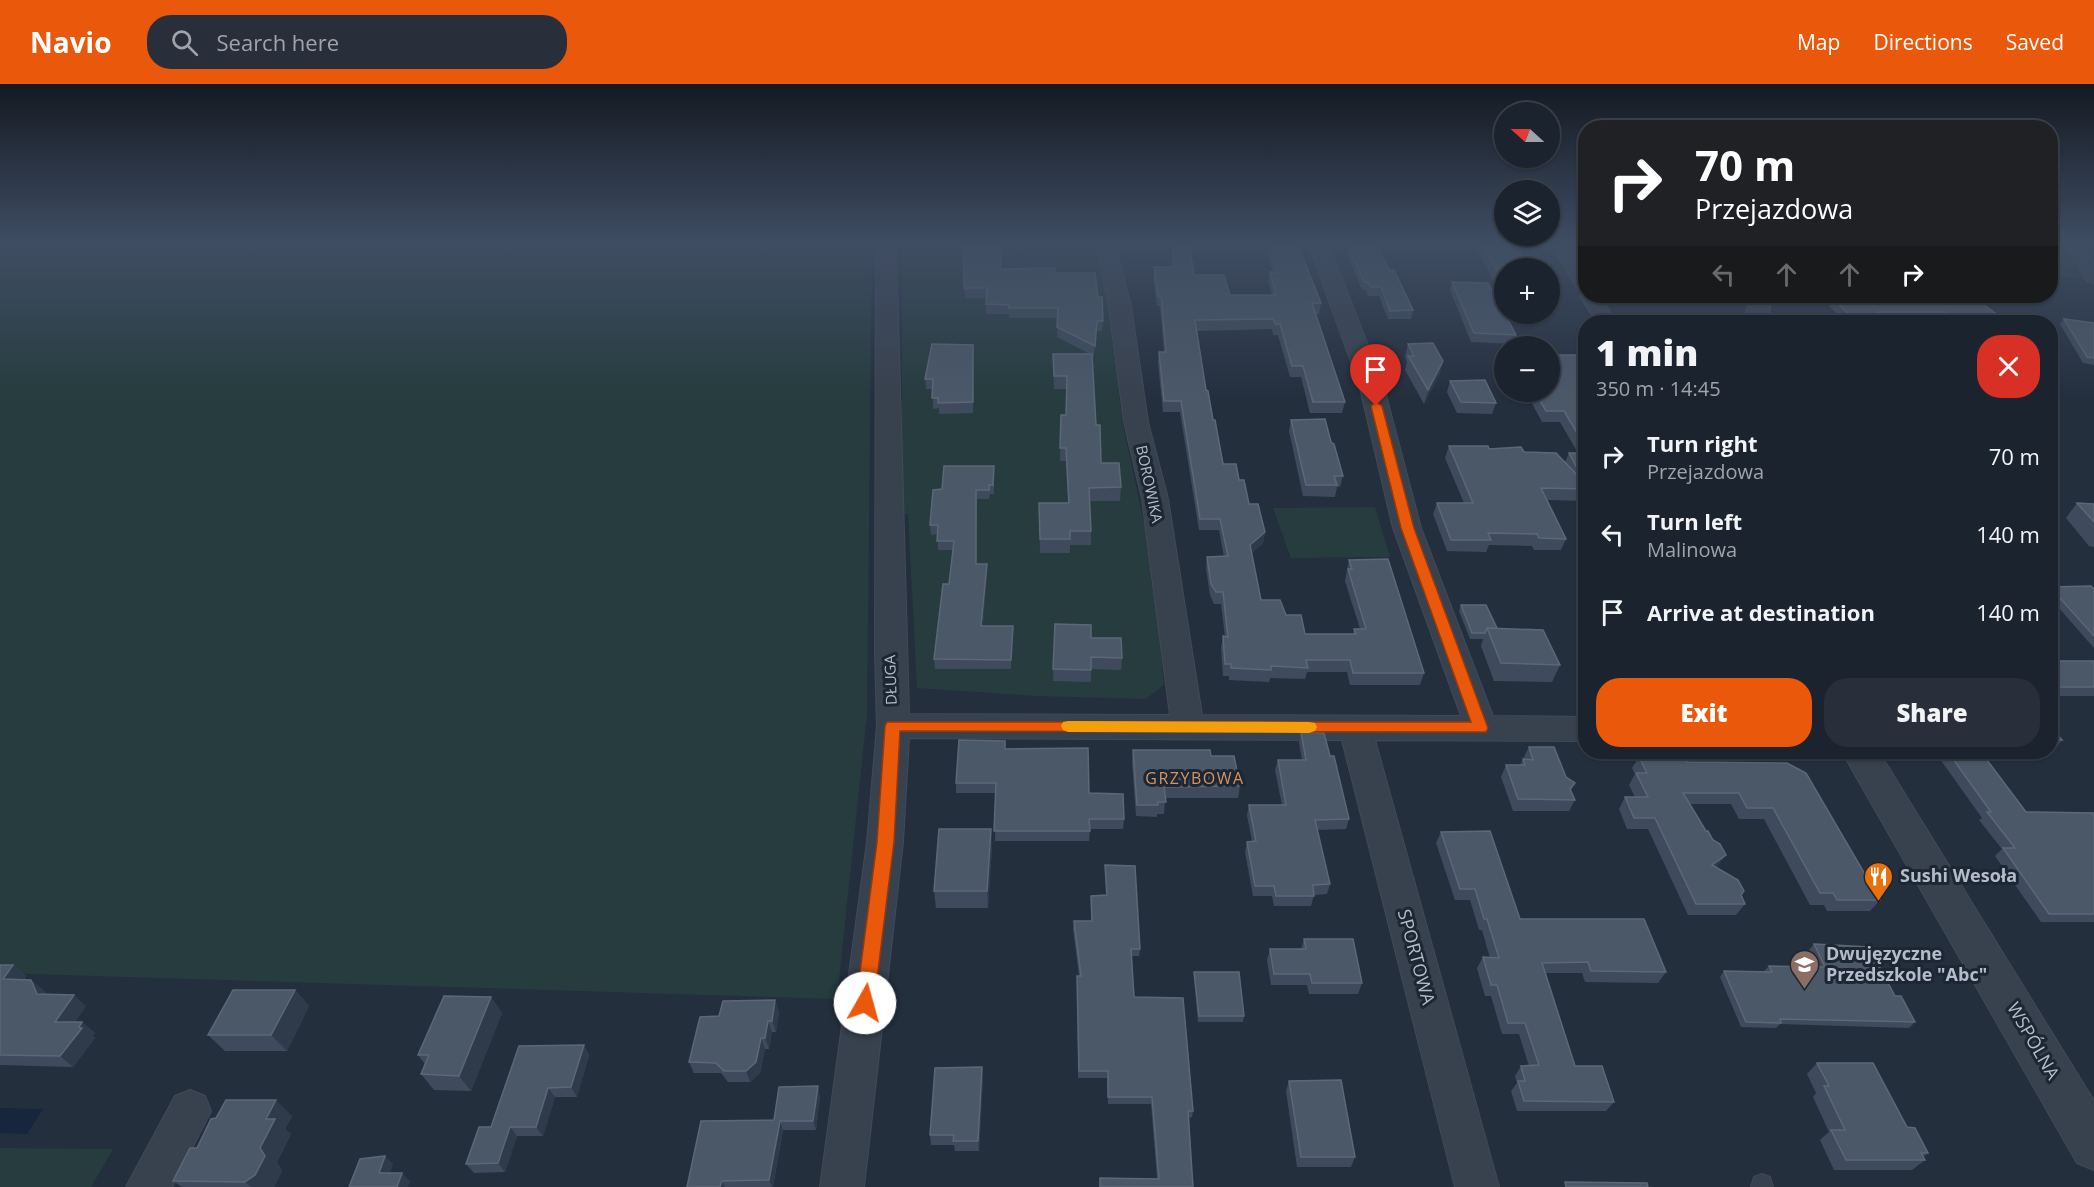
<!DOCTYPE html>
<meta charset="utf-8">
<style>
body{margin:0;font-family:"Open Sans",sans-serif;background:#282f3a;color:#f1f3f6;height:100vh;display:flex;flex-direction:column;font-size:22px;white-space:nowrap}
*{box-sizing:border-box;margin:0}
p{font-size:20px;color:#a0a4aa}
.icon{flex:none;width:33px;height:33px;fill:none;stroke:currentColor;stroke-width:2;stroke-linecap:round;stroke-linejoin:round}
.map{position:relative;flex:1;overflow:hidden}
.drawer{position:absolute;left:1578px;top:231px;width:480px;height:444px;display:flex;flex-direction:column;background:#1b232e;border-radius:24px;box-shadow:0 2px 4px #0004,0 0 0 2px #39404a}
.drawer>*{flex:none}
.banner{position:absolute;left:1578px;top:36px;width:480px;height:183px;border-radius:24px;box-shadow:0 2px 4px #0004,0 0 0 2px #39404a;background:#202124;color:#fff;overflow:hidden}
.needle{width:39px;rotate:291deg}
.fabs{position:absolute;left:1494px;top:18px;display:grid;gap:12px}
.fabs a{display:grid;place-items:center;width:66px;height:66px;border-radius:50%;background:#1b232e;box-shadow:0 2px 4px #0004,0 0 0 2px #39404a;font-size:30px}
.pin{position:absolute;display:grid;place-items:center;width:51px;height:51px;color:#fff;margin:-62px -26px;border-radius:50% 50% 50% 0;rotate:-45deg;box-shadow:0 0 6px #0007}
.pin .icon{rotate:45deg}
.me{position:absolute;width:66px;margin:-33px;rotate:7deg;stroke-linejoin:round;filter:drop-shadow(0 0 4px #0008)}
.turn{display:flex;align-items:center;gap:21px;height:126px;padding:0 18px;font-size:27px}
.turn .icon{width:78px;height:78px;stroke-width:2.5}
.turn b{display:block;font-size:42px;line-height:51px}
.lanes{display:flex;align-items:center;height:57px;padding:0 18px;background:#0003;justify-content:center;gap:30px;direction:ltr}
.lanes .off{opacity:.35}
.round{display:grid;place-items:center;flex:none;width:63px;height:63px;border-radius:24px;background:#282f3a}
.summary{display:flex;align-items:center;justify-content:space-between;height:102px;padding:0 18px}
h1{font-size:36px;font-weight:800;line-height:45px}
.cta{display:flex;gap:12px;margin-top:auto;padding:12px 18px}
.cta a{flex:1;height:69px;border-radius:24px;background:#ea580c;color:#fff;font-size:24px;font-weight:800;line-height:69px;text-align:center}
.cta a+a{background:#282f3a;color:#f1f3f6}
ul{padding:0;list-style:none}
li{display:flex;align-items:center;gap:18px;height:78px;padding:0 18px}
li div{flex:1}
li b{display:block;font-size:22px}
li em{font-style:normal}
header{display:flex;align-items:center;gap:36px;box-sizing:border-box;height:84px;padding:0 30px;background:#ea580c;color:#fff}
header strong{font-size:28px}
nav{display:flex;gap:33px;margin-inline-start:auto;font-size:21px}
.search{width:420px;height:54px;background:#282f3a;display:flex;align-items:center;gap:15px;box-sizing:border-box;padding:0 21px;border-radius:24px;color:#a0a4aa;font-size:22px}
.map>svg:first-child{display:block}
.green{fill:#263c3f}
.water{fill:#17263c}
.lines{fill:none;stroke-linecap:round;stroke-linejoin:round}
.service-casing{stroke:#414a57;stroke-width:2}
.minor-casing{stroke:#414a57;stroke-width:2}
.tertiary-casing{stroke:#414a57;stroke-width:2}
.service{fill:#38414e;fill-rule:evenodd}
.minor{fill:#38414e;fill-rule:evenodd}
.tertiary{fill:#38414e;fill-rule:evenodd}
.wall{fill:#3f4b5c}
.shaded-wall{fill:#2f3b4b}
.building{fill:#4b5868;stroke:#5c6777;stroke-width:1.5}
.route{fill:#ea580c;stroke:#983908;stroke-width:1.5}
.slow{fill:#f59e0b}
.labels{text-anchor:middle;stroke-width:6;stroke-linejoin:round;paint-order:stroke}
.street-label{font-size:15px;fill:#b4bcc9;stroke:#1d2633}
.neighbourhood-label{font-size:16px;letter-spacing:1.5px;fill:#d59563;stroke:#1d2633}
.near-poi-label{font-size:18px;font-weight:bold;fill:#b4bcc9;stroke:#1d2633;text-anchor:start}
.near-street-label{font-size:18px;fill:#b4bcc9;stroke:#1d2633}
</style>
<header>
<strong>Navio</strong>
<div class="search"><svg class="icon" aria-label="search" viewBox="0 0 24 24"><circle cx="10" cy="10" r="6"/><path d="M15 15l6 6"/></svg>Search here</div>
<nav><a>Map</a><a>Directions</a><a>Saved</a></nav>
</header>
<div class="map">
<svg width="2094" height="1103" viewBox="0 0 2094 1103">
<rect width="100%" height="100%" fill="#242f3e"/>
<path class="green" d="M0 159H872L867 630 837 915 0 889Z
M902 159H1093L1112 235 1122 337 1152 476 1164 601 1146 615 1037 612 917 604 908 430 902 429Z
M2050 159H2059L2082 194H2051Z
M1375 423 1390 473 1291 474 1273 424Z
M0 1064 113 1065 91 1103H0Z"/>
<path class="water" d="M0 1024 43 1025 27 1050 0 1049Z"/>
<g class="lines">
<defs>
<path id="service" d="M1762 1090 1770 1093 1773 1103H1751L1754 1093Z"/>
<path id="minor" d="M876 159H896L909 630 1170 631 1142 415 1124 338 1109 222 1095 159H1115L1131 222 1148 338 1168 415 1202 631 1461 632 1393 444 1359 300 1308 159H1328L1383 300 1421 444 1493 632 1586 633V657L1375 656 1499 1103H1455L1342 656 909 654 903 758 864 1103H820L867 758 877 642 875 568Z
M1550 159H1570L1586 185V212H1600L1616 238H1596L1580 212 1582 208 1576 203Z
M2062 159H2082L2094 178V199L2087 197Z
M190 1006 205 1012 211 1027 172 1103H126L175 1012Z"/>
<path id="tertiary" d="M1750 212H1772L1768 238H1744Z
M1842 668H1879L2094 1017V1086L2077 1079Z"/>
</defs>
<use href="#service" class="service-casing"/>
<use href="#minor" class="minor-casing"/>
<use href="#tertiary" class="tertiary-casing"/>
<use href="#service" class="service"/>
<use href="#minor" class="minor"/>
<use href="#tertiary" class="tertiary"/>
</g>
<path class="wall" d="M963 159H1003L1001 185 1055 189 1098 213 1103 237 1102 247H1096L1094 272 1092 271 1096 341 1101 379 1121 403 1120 417H1089L1091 447V461H1070V469H1040L1039 419H1068L1066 377H1060L1061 331H1066V305H1054L1053 270H1090L1057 253 1058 234H1009V230H986V214H965Z
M1172 159H1189L1194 191 1230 211H1272L1268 198 1270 188H1273L1266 169 1268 159 1321 219 1319 230H1315L1345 318 1342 329H1310L1301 293H1290L1278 251H1273L1272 245 1196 247 1206 306 1223 380 1239 396 1249 420 1265 448 1263 459 1251 470 1261 516 1286 531 1305 550H1353L1354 545H1360L1345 497 1349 476 1424 589 1420 601H1350L1347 588H1307L1305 595 1270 594 1269 598 1229 596V592H1223L1221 564 1223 552 1225 553 1221 520H1214L1210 511 1206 484 1207 473H1224L1219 446H1199L1180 328H1163L1158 279 1159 268H1164L1160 222H1157L1153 194 1154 183H1172Z
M1473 159H1514L1504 184V216Z
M1348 163 1389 186 1413 226 1411 235H1388L1379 212H1368L1366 206H1362L1347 171Z
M1452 198 1516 251 1513 260 1471 258 1450 206Z
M1829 212H1972L2002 234 2024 238H1943L1940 236H1886L1889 238H1845L1826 219Z
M2064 235 2094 239V281L2083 279 2060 240Z
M1408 260 1443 277 1439 291 1424 320 1405 286 1407 278 1405 273Z
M973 261V329L939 330V324L933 325V305H926L925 295Z
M1586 285V417L1547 416 1566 455 1561 466H1534L1532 462 1489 461 1486 468 1447 467 1433 430 1437 419H1464L1445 374 1449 362 1524 368 1565 378 1569 369H1578L1560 338H1542L1526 308H1550Z
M1450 297 1496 319 1492 330 1457 329 1447 308Z
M1291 336 1331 358 1343 392 1340 403H1337L1335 413 1303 412 1289 347Z
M994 382V410H990L989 415H977L976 480H987V489L983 542H1013L1011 585H935L934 575 949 500 953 466H938V450L931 451 930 441 942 405Z
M2077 419 2094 420V463L2089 462 2066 434Z
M2050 502 2094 505V564L2050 514Z
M1461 521 1497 544 1560 581 1552 598 1494 597 1481 562 1483 555H1470L1459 527Z
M1055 540 1091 554 1122 574 1121 586 1091 585V598L1053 597Z
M2050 577H2094V612H2050Z
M2050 642 2062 656 2055 665 2050 664Z
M1301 648 1330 672 1349 735 1346 745 1317 746 1330 800 1327 810 1314 811 1311 822H1274L1272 812H1253L1245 768 1247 758 1252 757 1247 731 1249 721H1282L1275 686 1278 676H1302L1299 658Z
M1005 657V665L1089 709 1124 735 1123 745H1090L1089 757H995L996 709H956V699Z
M1529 663 1575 699 1571 706 1575 716 1569 727H1513L1501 693 1506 681H1520Z
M1133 666 1211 672 1240 702 1238 714H1165L1164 730H1157V733L1136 732 1132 678Z
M1935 668H1981L2026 728 2094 729V838H2041L1995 772 2002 765 1979 736 1982 734Z
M1639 673 1687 678 1787 679 1880 816 1870 827H1827L1824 821H1810L1764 735H1739L1731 720H1690L1718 782 1716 783 1741 811 1745 820 1736 831H1688L1648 745H1627L1619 725 1625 713H1635L1629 701 1635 690 1632 684Z
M1441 748 1520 835 1666 888 1658 899 1585 898 1582 889H1546L1575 982 1614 1018 1606 1027H1517L1511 1007 1517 999 1515 992 1521 982H1529L1519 950H1502L1491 912H1485L1477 884 1483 873 1490 874 1482 846H1479L1470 816H1455L1436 759Z
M992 762 988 824H936L934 807Z
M1105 781 1140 865 1139 872H1132L1134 913 1193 1027 1192 1033 1189 1034 1193 1103H1099L1100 1094 1157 1095 1151 1020H1108L1107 994H1078L1077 899 1079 892 1073 845 1074 837H1091V812L1106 811Z
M1304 855 1362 899 1358 910H1309L1307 901H1271L1267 876 1270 865H1301Z
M1814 860 1895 912 1915 938 1909 944 1780 940 1776 944 1741 943 1720 893 1724 887 1765 888 1764 887 1769 882 1817 883 1809 866Z
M0 881H13L26 892 24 896H31L44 907 46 910 86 922 75 938H82L95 949 92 952 95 954 73 983 0 981Z
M1194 888 1244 932 1243 938H1198L1194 894Z
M295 906 309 922 287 967H225L208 951Z
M491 913 502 929 471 1007 434 1006 421 990 425 980 418 971Z
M779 927 776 948H772L769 965H765L760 989 750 998H728L721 989H694L689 978 719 932Z
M584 961 589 971 577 1013H555L543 1052H517L505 1088 474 1089 466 1080 491 1043Z
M1817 979 1907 1043 1928 1069 1923 1073 1925 1076 1912 1086H1834L1820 1056 1829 1048 1813 1013 1816 1009 1807 990Z
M983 994 979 1067H955L954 1061H931L930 1051Z
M1289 997 1355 1073 1351 1083H1297L1286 1007Z
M820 1012 816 1046H783L773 1103H687L774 1036Z
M292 1032 285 1045 291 1050 277 1078 282 1087 274 1103H182L173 1097 197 1064Z"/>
<path class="shaded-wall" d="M1443 277 1439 291 1424 320 1428 306Z
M1265 448 1263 459 1248 473 1250 461Z
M987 480V489L982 552 981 542Z
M991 745 992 762 988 824 987 807Z
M1726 771 1718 782 1704 792 1712 781Z
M13 881 26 892 16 906 3 895Z
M31 896 44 907 50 921 37 910Z
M295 906 309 922 287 967 271 951Z
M74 911 86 922 68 948 55 938Z
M491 913 502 929 471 1007 459 992Z
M775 916 779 927 776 948 772 937Z
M768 937 772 948 769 965 765 954Z
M82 938 95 949 92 952 95 954 73 983 60 972Z
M761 954 765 965 760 989 750 998 746 987Z
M584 961 589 971 577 1013 571 1003Z
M982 983 983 994 979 1067 978 1057Z
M818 1002 820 1012 816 1046 813 1037Z
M548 1004 555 1013 543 1052 536 1043Z
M276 1016 292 1032 285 1045 291 1050 277 1078 282 1087 274 1103H251L245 1098 260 1064 266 1035Z
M780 1037 783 1046 773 1103H772L769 1096Z
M510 1043 517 1052 505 1088 498 1079Z
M385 1072 393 1080 388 1097 379 1089Z
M402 1089 410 1097 408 1103H397Z
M722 1097 725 1103H720Z"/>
<path class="building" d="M963 159H1002L1000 185 1055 184V189H1095L1098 213H1102L1103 237H1097L1095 262 1057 243 1058 224H1009V221L986 220 987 204H964Z
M1173 159H1189L1194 191H1224L1230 211H1276L1270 188H1278L1268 159H1297L1321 219H1312L1345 318H1313L1303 282H1292L1280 240H1275L1273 235 1195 236 1206 306 1208 307 1213 336H1215L1223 380H1236L1239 396H1244L1249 420H1258L1265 448 1250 461 1261 516H1280L1286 531H1301L1305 550H1356L1354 545H1366L1348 485H1352L1349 476 1388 475 1424 589H1353L1350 576H1306L1308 584 1271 582V586L1231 584V580H1225L1223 552 1228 553 1223 508H1216L1211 500 1207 473 1228 472 1220 435H1200L1181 317H1164L1159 268H1166L1161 212H1158L1154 183H1173Z
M1481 159H1514L1528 184H1504V200Z
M1377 162 1389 186H1394L1413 226 1390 227 1381 203H1370L1368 198H1364L1348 163Z
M1452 198 1488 199 1516 251 1474 249Z
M1830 212H1972L2002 234H2018L2024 238H1956L1945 228H1878L1889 238H1857Z
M2064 235 2094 239V274L2087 273Z
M1433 259 1443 277 1428 306 1408 272H1414L1408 260Z
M932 260 973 261V318L938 319V314H932L933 295H925Z
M1053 270H1092L1096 341H1100L1101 379H1119L1121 403 1089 404 1091 447H1070V455H1040L1039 419H1069L1066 364H1060L1061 331H1066L1067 292H1054Z
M1550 271H1576L1586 285V364L1564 327H1546L1535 308H1550Z
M1485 296 1496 319 1461 318 1450 297Z
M1325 335 1331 358 1334 360 1343 392H1334L1337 401H1306L1291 336Z
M1449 362H1488L1489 365 1521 363 1524 368 1556 369 1580 394 1582 393 1569 369H1586V405L1541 404 1566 455 1539 454 1537 450 1488 449 1491 456H1451L1437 419H1473Z
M944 382H994L993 401H989V406H976V480H987L981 542H1013L1011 576 934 575 943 500H949L954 457H937L938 441H930L933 406 942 405Z
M2077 419 2094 420V438Z
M2091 502 2094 505V552L2050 503Z
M1461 521H1486L1497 544H1487L1485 549H1472Z
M1055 540 1091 541V554H1121L1122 574 1091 573V586L1053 585Z
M1487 544 1543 546 1560 581 1501 579Z
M2050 577H2094V603H2050Z
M2050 642 2062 656H2050Z
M1301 648 1324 649 1330 672H1334L1349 735 1315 736 1330 800 1313 801 1314 812H1276L1274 802H1255L1247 758 1256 757 1249 721H1286L1278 676H1306Z
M959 656 1005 657V665L1088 664 1089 709 1123 710 1124 735H1089L1090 747H994L996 699H956Z
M1529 663H1554L1566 693 1575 699 1570 705 1575 716 1518 715 1506 681H1525L1523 675 1533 676Z
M1133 666H1210L1211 672H1234L1240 702 1164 703 1166 718H1158V721H1137Z
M1948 668H1981L2026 728 2094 729V830H2049L2003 764H2015L1987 728H1991Z
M1683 671 1687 678 1787 679 1806 689 1880 816H1837L1833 809H1820L1773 724H1747L1739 709H1683L1706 747H1708L1713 756 1720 760 1726 771 1712 781 1738 796 1744 807 1741 811 1745 820H1696L1655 734H1634L1625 713H1648L1636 689H1647L1639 673Z
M939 745H991L987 807H934Z
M1490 747 1520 835H1644L1666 888 1591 887 1588 878 1542 879 1575 982H1602L1614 1018 1524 1017 1518 997H1525L1521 982 1539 981 1525 939H1508L1497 901H1491L1483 873 1499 874 1487 835H1484L1475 805H1460L1441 748Z
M1105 781 1135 782 1140 865H1131L1134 913 1183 914 1193 1027H1188L1193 1103H1100V1094L1159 1095 1152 1013H1108V987H1079L1077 892H1081L1074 837H1092L1091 812 1107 811Z
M1304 855H1353L1362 899H1312L1310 890H1274L1270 865H1306Z
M1814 860 1869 863 1895 912H1901L1915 938 1780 935 1781 939 1746 938 1724 887 1772 888 1769 882 1825 883Z
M0 881H13L3 895 31 896 37 910 74 911 55 938H82L79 943 82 944 60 972 0 971Z
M1194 888H1239L1244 932H1199Z
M233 906H295L271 951H208Z
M444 912 491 913 459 992 421 990 429 971H418Z
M775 916 772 937H768L765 954H761L756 978 746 987H724L716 979 689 978 700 933 719 932 723 917Z
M584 961 571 1003 548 1004 536 1043H510L498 1079 466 1080 479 1043H491L519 962Z
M1817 979H1873L1907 1043 1915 1044 1928 1069H1921L1925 1076H1846L1831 1046H1845L1824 1002H1829Z
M982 983 978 1057H953L954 1051H930L935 984Z
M1341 996 1355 1073H1301L1289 997Z
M818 1002 813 1037H780L769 1096 722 1097 720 1103H687L701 1037 774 1036 779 1003Z
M226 1016H276L266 1035H275L260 1064 265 1072 255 1091 245 1098 173 1097 190 1064H197L211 1035 216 1034Z
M385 1072 379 1089H402L397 1103H349L360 1075Z
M1565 1098 1647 1099 1648 1103H1566Z"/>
<linearGradient id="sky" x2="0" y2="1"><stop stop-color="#141a22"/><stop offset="0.51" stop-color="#3f4d63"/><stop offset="1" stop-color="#3f4d63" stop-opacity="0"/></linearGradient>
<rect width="2094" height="313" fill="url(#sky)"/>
<path class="route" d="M1376 318 1382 322 1414 444 1488 644 1486 648 900 647 894 758 874 919 872 925 865 928 859 925 856 919 877 758 885 642 887 638H1471L1401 444 1371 322Z"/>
<path class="slow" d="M1068 637 1309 638 1315 639 1317 643 1315 647 1309 649 1068 648 1063 646 1061 642 1063 638Z"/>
<defs>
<symbol id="restaurant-pin" viewBox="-11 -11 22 30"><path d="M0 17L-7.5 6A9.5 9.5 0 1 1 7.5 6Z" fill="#e8710a" stroke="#1d2633"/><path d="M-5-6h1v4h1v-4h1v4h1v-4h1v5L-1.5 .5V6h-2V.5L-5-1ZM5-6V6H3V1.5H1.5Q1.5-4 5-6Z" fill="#fff"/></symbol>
<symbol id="school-pin" viewBox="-11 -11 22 30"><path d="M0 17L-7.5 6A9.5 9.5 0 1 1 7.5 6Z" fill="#8d6e63" stroke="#1d2633"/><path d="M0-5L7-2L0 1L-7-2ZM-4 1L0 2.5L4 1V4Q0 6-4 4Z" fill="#fff"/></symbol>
</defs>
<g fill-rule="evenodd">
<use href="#restaurant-pin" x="1862" y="776" width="33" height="45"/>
<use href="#school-pin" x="1788" y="864" width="33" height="45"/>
</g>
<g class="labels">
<g class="street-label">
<text transform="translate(1149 400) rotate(78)" y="5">BOROWIKA</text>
<text transform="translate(891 596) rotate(-92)" y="5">DŁUGA</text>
</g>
<g class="neighbourhood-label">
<text x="1195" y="700">GRZYBOWA</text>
</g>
<g class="near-poi-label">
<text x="1900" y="798">Sushi Wesoła</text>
<text x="1826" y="876">Dwujęzyczne<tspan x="1826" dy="21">Przedszkole "Abc"</tspan></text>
</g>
<g class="near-street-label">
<text transform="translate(1416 873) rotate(75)" y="6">SPORTOWA</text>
<text transform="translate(2033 957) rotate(60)" y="6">WSPÓLNA</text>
</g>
</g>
</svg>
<div class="fabs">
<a><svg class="needle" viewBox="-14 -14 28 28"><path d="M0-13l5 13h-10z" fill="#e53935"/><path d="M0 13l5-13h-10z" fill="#a0a4aa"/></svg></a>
<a><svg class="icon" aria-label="layers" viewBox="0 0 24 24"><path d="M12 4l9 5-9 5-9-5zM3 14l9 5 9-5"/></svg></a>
<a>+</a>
<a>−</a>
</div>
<div class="pin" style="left:1376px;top:322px;background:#d93025"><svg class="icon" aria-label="arrive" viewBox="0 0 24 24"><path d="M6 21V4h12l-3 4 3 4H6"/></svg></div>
<svg class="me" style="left:865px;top:919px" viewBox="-20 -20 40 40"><circle r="19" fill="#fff"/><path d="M0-13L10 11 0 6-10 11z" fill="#ea580c"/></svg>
<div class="banner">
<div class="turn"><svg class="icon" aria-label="right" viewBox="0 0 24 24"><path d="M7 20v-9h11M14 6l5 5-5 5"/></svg><div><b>70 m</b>Przejazdowa</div></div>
<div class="lanes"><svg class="icon off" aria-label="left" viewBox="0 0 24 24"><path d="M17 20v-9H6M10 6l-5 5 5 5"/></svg><svg class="icon off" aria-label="ahead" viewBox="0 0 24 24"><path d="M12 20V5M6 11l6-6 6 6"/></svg><svg class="icon off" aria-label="ahead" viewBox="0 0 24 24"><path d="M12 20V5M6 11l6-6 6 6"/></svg><svg class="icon" aria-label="right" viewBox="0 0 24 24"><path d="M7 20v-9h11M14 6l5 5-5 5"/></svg></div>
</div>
<section class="drawer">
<div class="summary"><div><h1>1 min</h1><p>350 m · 14:45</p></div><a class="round" style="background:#d93025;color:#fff"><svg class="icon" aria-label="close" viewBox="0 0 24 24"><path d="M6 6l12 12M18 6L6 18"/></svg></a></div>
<ul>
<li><svg class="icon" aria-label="right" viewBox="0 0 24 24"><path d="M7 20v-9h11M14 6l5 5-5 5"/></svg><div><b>Turn right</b><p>Przejazdowa</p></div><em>70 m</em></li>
<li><svg class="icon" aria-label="left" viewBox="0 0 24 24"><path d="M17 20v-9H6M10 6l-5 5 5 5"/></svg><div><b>Turn left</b><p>Malinowa</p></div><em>140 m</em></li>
<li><svg class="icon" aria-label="arrive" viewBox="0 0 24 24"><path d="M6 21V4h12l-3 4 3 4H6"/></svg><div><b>Arrive at destination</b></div><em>140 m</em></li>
</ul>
<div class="cta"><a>Exit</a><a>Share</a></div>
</section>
</div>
